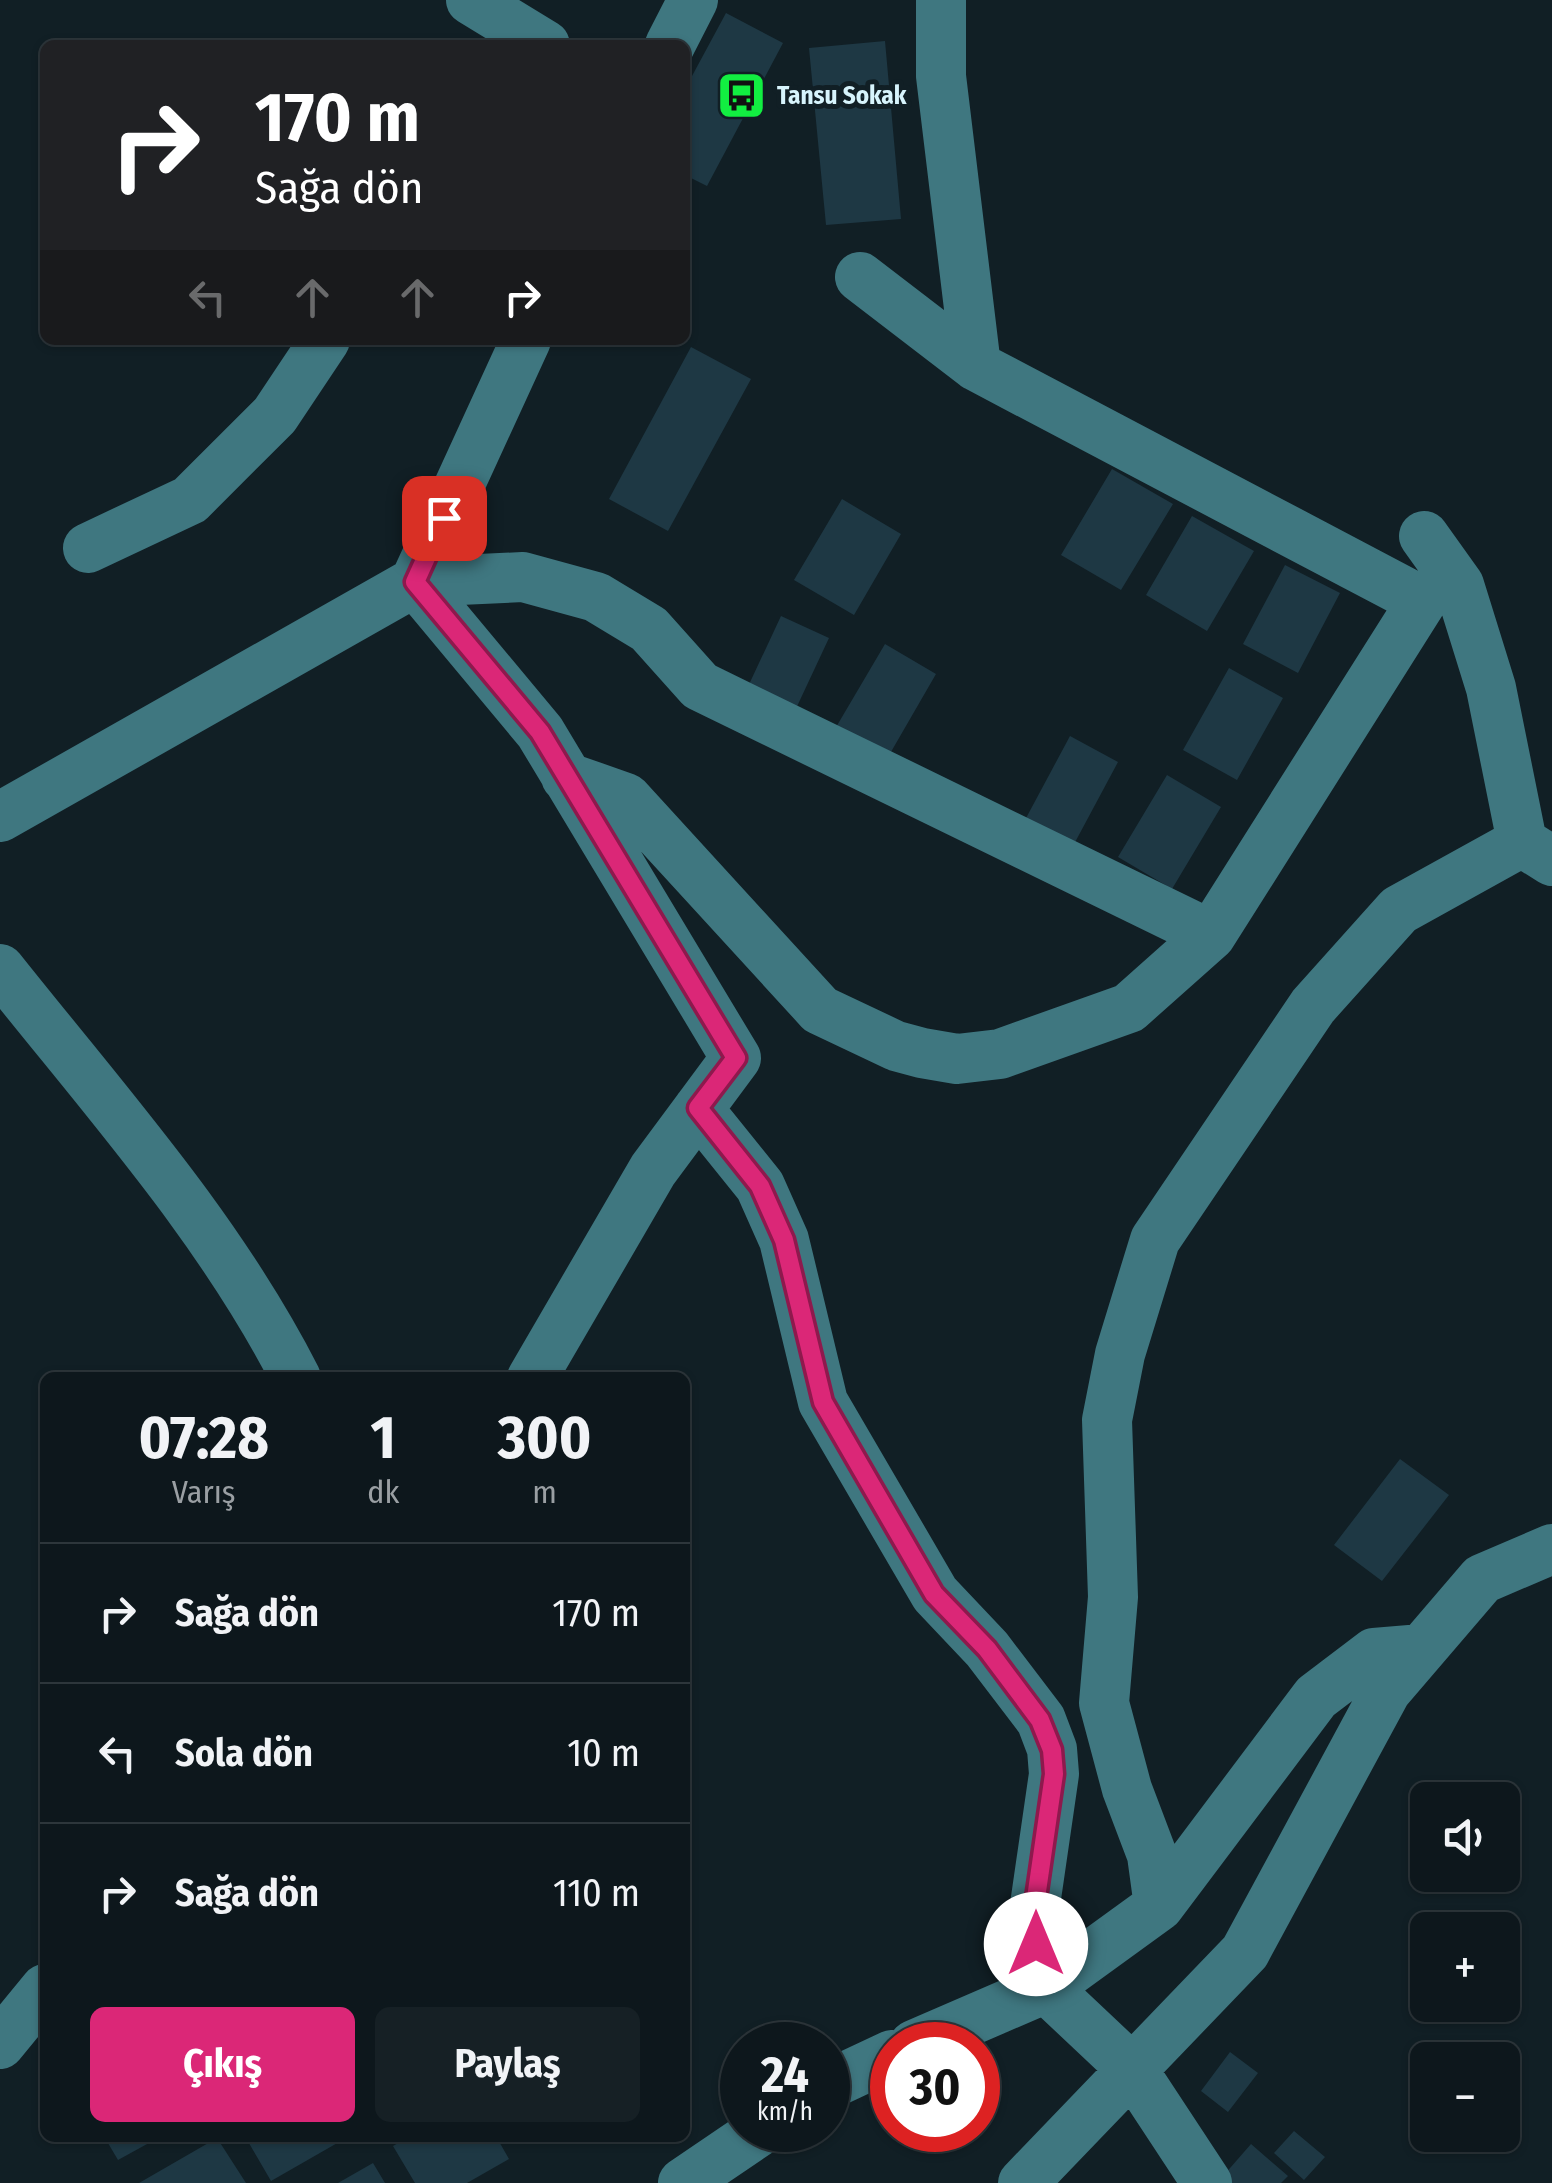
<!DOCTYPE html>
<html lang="tr">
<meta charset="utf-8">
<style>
body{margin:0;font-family:"Fira Sans Condensed",sans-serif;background:#162025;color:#f1f3f6;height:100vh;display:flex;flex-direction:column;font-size:38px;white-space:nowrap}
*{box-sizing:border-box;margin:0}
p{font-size:32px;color:#9a9fa3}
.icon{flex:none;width:55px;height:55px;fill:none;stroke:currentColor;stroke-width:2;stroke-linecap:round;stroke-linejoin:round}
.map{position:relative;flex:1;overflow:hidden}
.panel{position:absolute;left:40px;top:1372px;width:650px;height:770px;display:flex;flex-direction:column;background:#0d171c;border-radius:15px;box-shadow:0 2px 8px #0004,0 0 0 2px #2d363b}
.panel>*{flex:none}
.banner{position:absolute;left:40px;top:40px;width:650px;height:305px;border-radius:15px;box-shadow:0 2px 8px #0004,0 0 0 2px #2d363b;background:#202124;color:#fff;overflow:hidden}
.buttons{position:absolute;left:1410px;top:1782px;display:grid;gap:20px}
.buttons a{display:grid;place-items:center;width:110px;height:110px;border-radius:15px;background:#0d171c;box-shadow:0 2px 8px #0004,0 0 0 2px #2d363b;font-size:50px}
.speed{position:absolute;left:720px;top:2022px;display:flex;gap:20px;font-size:50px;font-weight:700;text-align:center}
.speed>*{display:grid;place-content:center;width:130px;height:130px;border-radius:50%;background:#0d171c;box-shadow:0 2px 8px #0004,0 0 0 2px #2d363b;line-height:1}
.speed small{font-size:25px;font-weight:400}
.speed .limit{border:15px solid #d22;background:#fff;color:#111}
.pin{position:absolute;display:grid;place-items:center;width:85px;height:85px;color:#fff;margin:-42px;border-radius:20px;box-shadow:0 5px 15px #0006}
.me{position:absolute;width:110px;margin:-55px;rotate:0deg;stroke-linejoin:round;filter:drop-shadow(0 0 8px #0008)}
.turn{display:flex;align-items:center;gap:35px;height:210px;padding:0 50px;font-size:45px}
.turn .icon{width:130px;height:130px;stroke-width:2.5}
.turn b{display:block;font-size:70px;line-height:85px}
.lanes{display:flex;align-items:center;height:95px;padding:0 50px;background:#0003;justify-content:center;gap:50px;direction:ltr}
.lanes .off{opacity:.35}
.eta{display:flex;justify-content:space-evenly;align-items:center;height:170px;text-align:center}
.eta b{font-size:60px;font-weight:700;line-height:70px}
.action{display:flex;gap:20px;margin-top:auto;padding:20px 50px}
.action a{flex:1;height:115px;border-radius:15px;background:#db2777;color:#fff;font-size:40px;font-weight:700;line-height:115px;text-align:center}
.action a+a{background:#162025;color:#f1f3f6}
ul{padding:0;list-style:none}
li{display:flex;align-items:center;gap:30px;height:140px;padding:0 50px;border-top:2px solid #2d363b}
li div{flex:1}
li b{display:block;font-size:38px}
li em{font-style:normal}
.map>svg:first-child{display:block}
.building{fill:#1e3844}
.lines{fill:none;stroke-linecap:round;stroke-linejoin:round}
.minor{stroke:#3f7780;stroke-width:50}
.route-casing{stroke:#8e194d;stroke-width:25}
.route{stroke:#db2777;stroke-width:18}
.labels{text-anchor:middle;stroke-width:10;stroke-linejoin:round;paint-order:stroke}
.poi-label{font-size:25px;font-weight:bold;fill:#d7f4fc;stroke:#111f25;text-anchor:start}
</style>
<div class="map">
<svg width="1552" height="2183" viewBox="0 0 1552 2183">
<rect width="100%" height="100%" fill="#111f25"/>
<path class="building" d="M726 13 783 43 707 186 685 175V89Z
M885 41 901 219 826 225 809 48Z
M691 347 751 379 668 531 609 499Z
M1112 469 1173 504 1121 590 1061 555Z
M842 499 901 534 854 615 794 580Z
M1192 516 1254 551 1207 631 1146 595Z
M1285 565 1340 593 1298 673 1243 644Z
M781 616 829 638 793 715 745 693Z
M885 644 936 674 884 764 832 734Z
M1229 668 1283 698 1237 780 1183 750Z
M1070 736 1118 762 1073 846 1025 820Z
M1167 775 1221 807 1172 889 1118 857Z
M1400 1459 1449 1495 1382 1581 1334 1545Z
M1230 2052 1258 2073 1228 2112 1201 2091Z
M1294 2131 1325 2157 1304 2180 1274 2153Z
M105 2138H158L118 2160Z
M217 2138 246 2183H139Z
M246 2138H346L271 2181Z
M407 2138H497L509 2159 467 2183H415L393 2146Z
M1251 2144 1288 2176 1281 2183H1217Z
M373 2163 385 2183H338Z"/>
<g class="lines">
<path class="minor" d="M471 0 545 45
M941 0V76L976 366
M670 45 693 0
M1424 536 1459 585 1491 688 1522 842
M88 548 190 500 275 415 325 340
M415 582 540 732 736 1058 653 1170 532 1378
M415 582 526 340
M566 777 626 798 820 1010 896 1046 922 1053 957 1059 1000 1054 1129 1008 1211 935 1422 601 976 366 860 277
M0 817 415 582 523 577 596 597 649 629 700 686 1211 935
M0 969C104 1100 219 1227 296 1378
M698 1109 760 1186 784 1240 823 1402 935 1594 987 1649 1041 1720 1052 1749 1054 1774 1034 1912 1046 1988 1132 2069 1207 2183
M1159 1906 1152 1855 1127 1789 1104 1703 1113 1597 1107 1420 1120 1354 1155 1240 1313 1006 1399 910 1522 842 1552 861
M0 2044 45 1989
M914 2045 1046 1988 1159 1906 1316 1697 1374 1653 1422 1649
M828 2085 892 2055
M683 2183 761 2130
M1023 2183 1245 1952 1386 1691 1482 1579 1552 1549"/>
</g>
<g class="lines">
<defs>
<path id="route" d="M444 518 415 582 540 732 736 1058 698 1108 760 1186 784 1240 823 1402 934 1594 987 1649 1040 1720 1052 1750 1054 1774 1034 1912 1036 1944"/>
</defs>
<use href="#route" class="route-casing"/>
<use href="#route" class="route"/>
</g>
<defs>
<symbol id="bus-square" viewBox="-11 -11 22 22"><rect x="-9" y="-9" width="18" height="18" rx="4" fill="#12ee41" stroke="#111f25"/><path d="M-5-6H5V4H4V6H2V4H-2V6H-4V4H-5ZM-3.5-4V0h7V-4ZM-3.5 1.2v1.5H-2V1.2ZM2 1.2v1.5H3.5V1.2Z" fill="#111"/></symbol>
</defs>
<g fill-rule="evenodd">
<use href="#bus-square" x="714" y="68" width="55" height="55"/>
</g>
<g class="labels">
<g class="poi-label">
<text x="777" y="104">Tansu Sokak</text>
</g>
</g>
</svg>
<div class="buttons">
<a><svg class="icon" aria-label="sound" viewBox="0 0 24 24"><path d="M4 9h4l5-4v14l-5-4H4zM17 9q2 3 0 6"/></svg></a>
<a>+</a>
<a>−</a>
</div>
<div class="speed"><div>24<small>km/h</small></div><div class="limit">30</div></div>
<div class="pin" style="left:444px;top:518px;background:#d93025"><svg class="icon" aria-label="arrive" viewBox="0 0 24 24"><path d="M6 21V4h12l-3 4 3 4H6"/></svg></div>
<svg class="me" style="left:1036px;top:1944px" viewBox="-20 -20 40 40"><circle r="19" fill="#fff"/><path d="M0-13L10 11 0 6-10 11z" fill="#db2777"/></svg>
<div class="banner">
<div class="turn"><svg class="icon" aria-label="right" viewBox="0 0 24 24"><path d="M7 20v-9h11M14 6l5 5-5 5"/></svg><div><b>170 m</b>Sağa dön</div></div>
<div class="lanes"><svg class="icon off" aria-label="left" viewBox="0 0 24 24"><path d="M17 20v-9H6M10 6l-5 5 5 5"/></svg><svg class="icon off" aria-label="ahead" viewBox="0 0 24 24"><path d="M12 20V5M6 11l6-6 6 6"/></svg><svg class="icon off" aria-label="ahead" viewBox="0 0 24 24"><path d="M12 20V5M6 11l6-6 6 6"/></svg><svg class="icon" aria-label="right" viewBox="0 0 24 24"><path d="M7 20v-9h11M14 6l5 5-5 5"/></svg></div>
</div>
<section class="panel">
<div class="eta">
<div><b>07:28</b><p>Varış</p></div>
<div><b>1</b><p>dk</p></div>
<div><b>300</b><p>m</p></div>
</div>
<ul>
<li><svg class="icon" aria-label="right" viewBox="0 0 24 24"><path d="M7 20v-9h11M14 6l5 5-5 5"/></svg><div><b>Sağa dön</b></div><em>170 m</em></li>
<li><svg class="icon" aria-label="left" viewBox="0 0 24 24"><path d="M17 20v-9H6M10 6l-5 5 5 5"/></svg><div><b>Sola dön</b></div><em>10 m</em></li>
<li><svg class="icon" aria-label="right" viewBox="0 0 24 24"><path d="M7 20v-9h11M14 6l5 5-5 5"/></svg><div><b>Sağa dön</b></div><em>110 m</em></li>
</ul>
<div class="action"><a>Çıkış</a><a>Paylaş</a></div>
</section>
</div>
